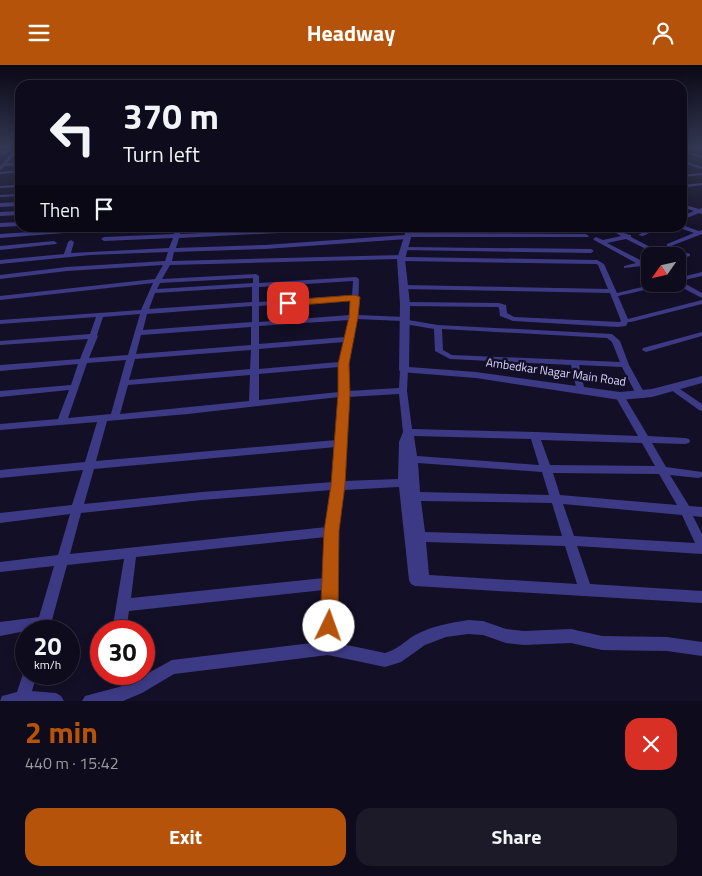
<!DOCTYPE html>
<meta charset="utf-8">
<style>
body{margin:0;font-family:"Titillium Web",sans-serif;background:#1c1929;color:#f1f3f6;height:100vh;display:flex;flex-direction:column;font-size:19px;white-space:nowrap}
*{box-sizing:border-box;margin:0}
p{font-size:16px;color:#9b9ba3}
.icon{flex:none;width:28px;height:28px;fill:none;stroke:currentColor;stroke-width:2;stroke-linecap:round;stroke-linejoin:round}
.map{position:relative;height:636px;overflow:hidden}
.drawer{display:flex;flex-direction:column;background:#0e0b1c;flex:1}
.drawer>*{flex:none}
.guide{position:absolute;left:15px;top:15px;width:672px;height:152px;border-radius:15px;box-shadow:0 2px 8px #0003,0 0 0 1px #2e2b3b;background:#0e0b1c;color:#f1f3f6;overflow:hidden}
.needle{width:32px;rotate:236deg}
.tools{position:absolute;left:641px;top:182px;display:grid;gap:10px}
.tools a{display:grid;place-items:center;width:45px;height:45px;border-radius:10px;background:#0e0b1c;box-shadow:0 2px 8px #0003,0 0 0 1px #2e2b3b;font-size:25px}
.speed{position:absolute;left:15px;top:555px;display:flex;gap:10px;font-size:25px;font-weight:700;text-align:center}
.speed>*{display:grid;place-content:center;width:65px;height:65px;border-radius:50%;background:#0e0b1c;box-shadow:0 2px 8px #0003,0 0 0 1px #2e2b3b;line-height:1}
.speed small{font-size:12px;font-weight:400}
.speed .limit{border:8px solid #d22;background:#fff;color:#111}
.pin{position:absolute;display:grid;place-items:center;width:42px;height:42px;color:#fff;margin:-21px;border-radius:10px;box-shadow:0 2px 8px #0006}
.me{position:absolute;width:55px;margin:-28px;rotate:3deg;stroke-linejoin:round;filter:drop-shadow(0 0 4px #0008)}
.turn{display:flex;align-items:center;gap:18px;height:105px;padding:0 25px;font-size:22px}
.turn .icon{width:65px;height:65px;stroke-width:2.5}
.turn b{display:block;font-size:35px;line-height:42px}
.then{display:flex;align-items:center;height:48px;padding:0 25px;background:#0003;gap:10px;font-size:19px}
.round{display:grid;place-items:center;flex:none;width:52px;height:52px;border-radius:15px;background:#1c1929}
.head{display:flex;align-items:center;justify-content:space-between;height:85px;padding:0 25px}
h1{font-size:30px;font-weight:700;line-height:38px;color:#b45309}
.action{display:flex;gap:10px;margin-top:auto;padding:10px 25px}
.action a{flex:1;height:58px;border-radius:15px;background:#b45309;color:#fff;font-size:20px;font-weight:700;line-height:58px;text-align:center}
.action a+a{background:#1c1929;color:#f1f3f6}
header{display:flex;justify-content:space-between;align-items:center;height:65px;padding:0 25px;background:#b45309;color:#fff;font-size:22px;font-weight:700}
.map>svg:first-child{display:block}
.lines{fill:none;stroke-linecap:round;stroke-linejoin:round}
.minor{fill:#3d3a85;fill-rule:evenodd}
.tertiary{fill:#3d3a85;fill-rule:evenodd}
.route{fill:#b45309;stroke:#753606}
.labels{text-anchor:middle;stroke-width:5;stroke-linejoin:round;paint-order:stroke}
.street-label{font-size:12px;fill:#d9d4ff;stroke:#130f26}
</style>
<header><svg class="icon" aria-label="menu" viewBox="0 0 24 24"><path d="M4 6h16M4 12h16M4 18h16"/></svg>Headway<svg class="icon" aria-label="person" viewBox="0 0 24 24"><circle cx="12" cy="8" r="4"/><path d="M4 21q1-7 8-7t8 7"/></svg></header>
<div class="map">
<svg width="702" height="636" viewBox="0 0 702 636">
<rect width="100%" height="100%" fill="#130f26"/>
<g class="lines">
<path class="minor" d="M20 84V86H18L7 98H20V100L5 101 0 105V101L13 87 0 88V86Z
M682 85 702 91V93L682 87Z
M682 95 702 102V104L682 98Z
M20 105V107L0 109V107Z
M702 108V110L682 112V110Z
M702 118V120L682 123V120Z
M17 120 19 121V122L0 123V121Z
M20 129V131L0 132V130Z
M20 137V141L0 142V138Z
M682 139 699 144 702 143V149L699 148 682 155V151L694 146 682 142Z
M20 146V150L0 151V147Z
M20 157V161L0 162V158Z
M682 160 699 166 702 165V169L671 181H667V179L694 168 680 163 682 162Z
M105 162H141L0 173V169Z
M176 162H182L180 169 339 162H394L179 173 176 183 265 180 405 170 408 168 586 169 589 171 588 172H410L407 174 265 184 174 187 172 196 402 190 405 192 597 195 604 199 617 228 655 219H666L663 221 618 231 628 254 702 235V239L631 257H628L626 261 618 262 513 256 500 251 499 243 498 242 405 241 401 239 405 237 499 238 506 240 507 248 514 252 620 257 621 256 610 228 403 224 400 222 403 220 608 224 598 200 596 199 401 196 398 194 170 200 162 214 256 209 259 211V218L356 212 359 214 358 250 405 252H408V255L438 260 612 269 620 276 629 300 646 331 644 333H638L622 302 579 300 585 326 581 329 577 326 571 300 450 294 435 286 434 264 405 259H402V256L357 254 354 274 347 299 348 326 399 323 400 305 404 302 408 305 407 326 412 364 535 367 638 371 615 331 620 328 623 329 648 371 685 373 689 374 690 376 689 378 685 379 652 378 666 402 702 407V412L698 413 670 410 689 441 702 442V452L693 451 702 469V489L577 481 590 519 702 526V538L415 521 411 519 409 515 399 422 343 425 338 466 336 561 334 566 329 568 324 566 322 561 324 525 129 546 126 566H112L124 494 67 500 49 566H26L0 571V557L39 552 54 501 0 507V497L58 490 70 449 0 458V448L72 440 83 405 0 413V405L85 397 97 357 0 365V359L58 354 69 325 0 332V326L71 320 78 299 0 306V300L80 294 88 274 0 280V276L90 269 96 252 0 259V255L141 245 153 218 0 235V231L155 214 163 200 67 206 0 214V210L67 202 165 196 168 187 90 190 0 199V195L64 189 68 177 71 175 74 177 71 188 169 183 173 173 104 176 101 174 104 172 174 169ZM253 213V218L157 224 160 218ZM353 216 352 230 259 237V222ZM252 222V237L149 244 155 228ZM351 234 350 250 259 257V241ZM252 241V257L143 265 147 249ZM140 249 128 290 89 293 98 271 97 270 103 252ZM350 255 345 272 259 279V261ZM251 262V280L136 289 141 270ZM442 264 607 273 612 277 620 297 452 290 443 285ZM344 277 339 297 259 304V284ZM251 285 250 304 129 315 135 294ZM126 295 111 349 68 353 87 298ZM339 302V327L259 335V309ZM250 310 249 336 120 349 128 320ZM399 329 403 367 399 377 398 414 344 416 348 332ZM339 332 336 375 96 396 107 356 188 349ZM414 371 531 374 539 400 417 391ZM541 375 642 378 655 401 550 400ZM336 382 333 417 202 427 84 439 94 404ZM418 398 542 407 549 430 420 427ZM553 408 659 409 677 440 560 430ZM332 425 327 462 70 489 81 448 202 435ZM421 436 552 438 562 471 425 467ZM563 439 682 450 695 478 574 471ZM326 472 324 513 131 533 136 492ZM426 477 565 481 577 519 429 510Z
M606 162C618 162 621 169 631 170V172L654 184V186H650L626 174 607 178 650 200V205L642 201 624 203V201L636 198 594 175 593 174 596 172 603 175 621 171Z
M654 162H662L643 171 638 170Z
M54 176 57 178 56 179 0 185V181Z
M404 182 591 184 594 186 591 188 402 185 401 184Z
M688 188 690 189V191L678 194V191H675Z
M702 207V211L680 216 702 228V233L675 219H678V213Z
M702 267V271L646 287 642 285 643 283Z
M674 320 702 339V346L699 345 671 325 670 323 671 321Z
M468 555 483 556 506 564 524 566 571 564 602 571 667 572 702 577V591L667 586 602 585 571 578 524 580 506 578 483 570 468 569 446 572 425 580 401 597 385 602 328 590 174 609 142 628 123 636H82L85 631 119 622 132 617 172 595 328 576 385 588C397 585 405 576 415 570 432 561 450 558 468 555Z
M26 603V609H37L32 626 56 628 61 631 64 636H0L2 631 17 627 23 609Z"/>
<path class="tertiary" d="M407 162H414L405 194 410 239 409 302 476 307 620 327 652 324 702 311V318L652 332 620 335 476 313 400 307 399 305 400 239 397 194Z"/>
</g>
<linearGradient id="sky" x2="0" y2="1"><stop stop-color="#0a0815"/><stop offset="0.48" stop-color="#333752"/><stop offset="1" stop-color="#333752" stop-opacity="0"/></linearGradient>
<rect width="702" height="172" fill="url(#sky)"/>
<path class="route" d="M355 230 360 232 358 252 349 299 350 329 345 420 339 466 338 561 336 567 329 569 323 567 320 561 324 466 331 420 338 329V299L349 252 350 236 288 241 283 238 288 235Z"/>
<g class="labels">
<g class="street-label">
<text transform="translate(556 307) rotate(8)" y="4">Ambedkar Nagar Main Road</text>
</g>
</g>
</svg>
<div class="tools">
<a><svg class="needle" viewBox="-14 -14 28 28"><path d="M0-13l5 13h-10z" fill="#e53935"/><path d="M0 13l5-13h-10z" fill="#9b9ba3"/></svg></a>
</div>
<div class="speed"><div>20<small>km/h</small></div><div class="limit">30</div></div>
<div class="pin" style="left:288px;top:238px;background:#d93025"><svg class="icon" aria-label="arrive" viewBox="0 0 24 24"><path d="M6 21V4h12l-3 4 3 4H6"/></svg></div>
<svg class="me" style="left:329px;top:561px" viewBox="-20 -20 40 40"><circle r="19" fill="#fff"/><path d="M0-13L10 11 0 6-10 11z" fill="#b45309"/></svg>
<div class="guide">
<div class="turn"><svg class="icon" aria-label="left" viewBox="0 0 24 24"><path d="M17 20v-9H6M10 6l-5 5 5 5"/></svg><div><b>370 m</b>Turn left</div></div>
<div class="then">Then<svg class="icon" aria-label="arrive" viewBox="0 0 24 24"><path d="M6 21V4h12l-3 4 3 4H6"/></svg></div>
</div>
</div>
<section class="drawer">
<div class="head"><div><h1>2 min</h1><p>440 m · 15:42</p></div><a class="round" style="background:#d93025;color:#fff"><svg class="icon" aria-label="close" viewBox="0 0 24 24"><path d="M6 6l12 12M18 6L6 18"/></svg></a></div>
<div class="action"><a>Exit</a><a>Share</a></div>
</section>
